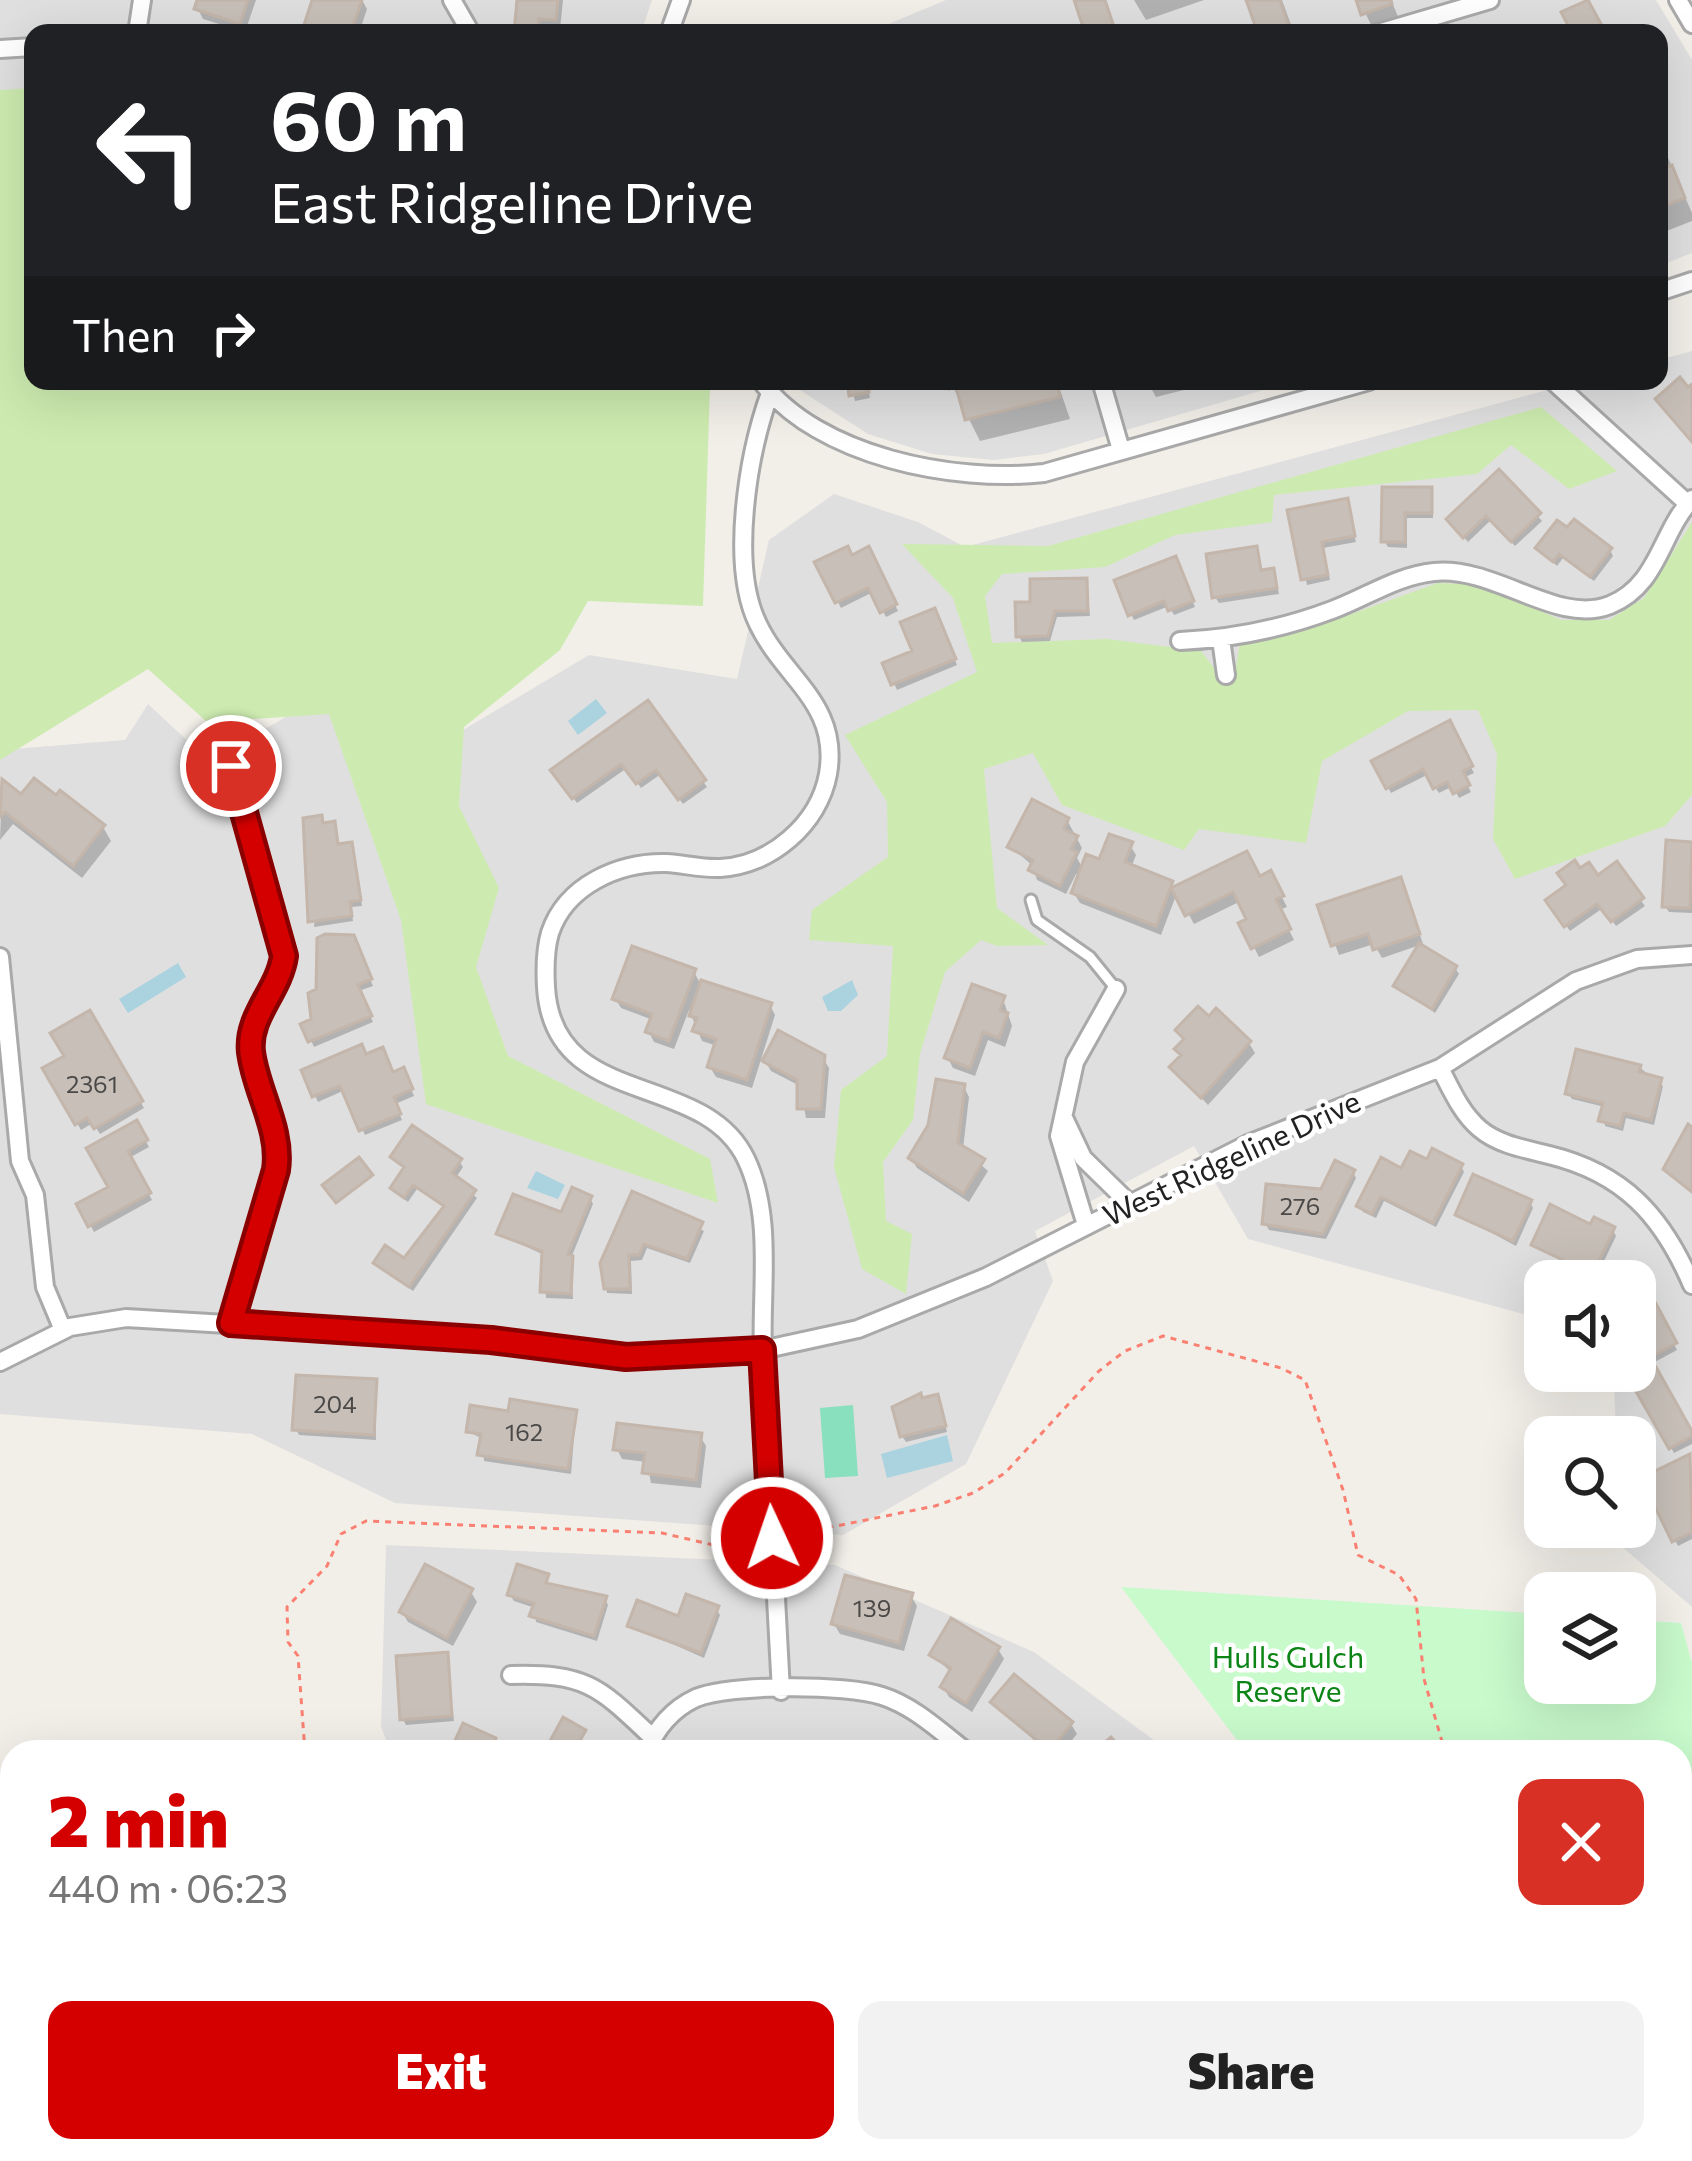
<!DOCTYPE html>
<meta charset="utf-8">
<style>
body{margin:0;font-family:Commissioner,sans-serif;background:#f2f2f2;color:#222;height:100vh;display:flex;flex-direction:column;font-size:45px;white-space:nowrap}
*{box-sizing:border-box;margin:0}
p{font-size:39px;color:#767676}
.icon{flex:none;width:66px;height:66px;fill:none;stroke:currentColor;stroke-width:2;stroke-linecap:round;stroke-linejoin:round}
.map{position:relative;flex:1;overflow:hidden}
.drawer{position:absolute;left:0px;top:1740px;width:1692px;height:423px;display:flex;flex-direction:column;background:#fff;border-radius:36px 36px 0 0;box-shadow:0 12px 48px #0002}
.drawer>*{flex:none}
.top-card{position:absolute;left:24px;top:24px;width:1644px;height:366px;border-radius:24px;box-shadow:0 12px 48px #0002;background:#202124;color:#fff;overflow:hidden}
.tools{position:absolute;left:1524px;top:1260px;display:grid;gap:24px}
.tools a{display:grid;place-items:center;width:132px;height:132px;border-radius:24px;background:#fff;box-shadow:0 12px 48px #0002;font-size:60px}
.pin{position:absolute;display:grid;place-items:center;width:102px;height:102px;color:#fff;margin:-51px;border:6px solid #fff;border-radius:50%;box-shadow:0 3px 12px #0007}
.me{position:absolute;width:132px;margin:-66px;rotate:357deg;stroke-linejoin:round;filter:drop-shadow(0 0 9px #0008)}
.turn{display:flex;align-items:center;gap:42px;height:252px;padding:0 48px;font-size:54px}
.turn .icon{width:156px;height:156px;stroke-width:2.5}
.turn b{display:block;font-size:84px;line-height:102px}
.then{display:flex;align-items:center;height:114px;padding:0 48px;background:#0003;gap:24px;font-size:45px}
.round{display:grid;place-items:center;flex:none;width:126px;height:126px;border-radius:24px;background:#f2f2f2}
.head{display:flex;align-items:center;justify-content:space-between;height:204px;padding:0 48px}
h1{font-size:72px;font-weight:800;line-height:90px;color:#d40000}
.cta{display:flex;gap:24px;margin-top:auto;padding:24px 48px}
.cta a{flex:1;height:138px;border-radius:24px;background:#d40000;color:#fff;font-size:48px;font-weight:800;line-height:138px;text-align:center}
.cta a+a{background:#f2f2f2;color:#222}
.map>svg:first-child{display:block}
.residential{fill:#e0dfdf}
.grass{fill:#cdebb0}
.park{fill:#c8facc}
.pitch{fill:#88e0be}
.water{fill:#aad3df}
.shadow{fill:#0003}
.building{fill:#c7bfb8;stroke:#c4b6ab;stroke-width:3}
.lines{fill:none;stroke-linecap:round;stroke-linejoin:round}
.lane-casing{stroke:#a9a9a9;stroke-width:15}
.street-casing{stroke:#a9a9a9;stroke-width:22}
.path{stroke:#fa8072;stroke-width:3;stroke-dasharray:6 6;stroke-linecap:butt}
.lane{stroke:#fff;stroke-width:9}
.street{stroke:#fff;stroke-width:16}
.route-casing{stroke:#8a0000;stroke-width:30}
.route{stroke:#d40000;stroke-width:21}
.labels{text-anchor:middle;stroke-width:9;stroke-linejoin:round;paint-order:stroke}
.number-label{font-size:24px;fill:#4b4948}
.street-label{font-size:30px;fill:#222;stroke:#fff}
.park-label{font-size:30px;fill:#0c8416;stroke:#fff}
</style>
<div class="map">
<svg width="1692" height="2161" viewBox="0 0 1692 2161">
<rect width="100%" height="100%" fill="#f2efe9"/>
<path class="residential" d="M0 0H652L641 33H33V201L0 206Z
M946 0H1656L1692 60V253L1659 266V33H867Z
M1692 351V1607L1620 1545 1619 1527H1635V1437H1616L1614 1384 1601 1371H1635V1281H1545V1320L1248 1239 1194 1146 1035 1231 1053 1281 966 1464 843 1535 395 1503 252 1434 0 1414V750L125 740 148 704 205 757 239 744 352 679 463 730 589 655 737 679 769 540 834 494 918 522 965 547 1581 381H1659V360Z
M786 381H1294L1044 454 994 460 932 454 868 434Z
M386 1545 835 1565 1034 1652 1170 1752H391L381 1727Z
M0 1821 12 1830V2151H84L80 2161H0Z
M558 2151H881L887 2161H562Z
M1134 2151H1342L1337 2161H1144Z"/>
<path class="grass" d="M33 88V381H705L710 387 703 606 588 601 560 650 464 727 459 806 499 888 476 967 508 1056 710 1159 718 1203 426 1104 401 920 329 714 207 722 148 669 0 760V90Z
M1541 407 1617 471 1569 489 1511 445 1477 474 1274 495 1272 522 1175 535 1105 567 1002 574 985 596 992 643 1107 639 1201 651 1221 677 1235 673 1240 642 1318 626 1438 583 1483 585 1561 620H1609L1644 598 1692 522V795L1665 826 1515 879 1493 839 1497 754 1478 710 1408 711 1322 761 1306 843 1199 829 1184 850 1062 805 1033 753 984 769 997 908 1048 945 997 946 981 940 945 972 920 1054 913 1120 883 1162 886 1221 912 1234 906 1294 862 1269 834 1167 841 1090 887 1056 893 946 809 940 812 910 888 857 887 802 845 735 977 672 953 598 902 544 1048 546Z"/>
<path class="park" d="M1121 1587 1545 1614V1683H1635V1620L1681 1623 1692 1663V2161H1382L1388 2151H1680V1752H1246Z"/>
<path class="pitch" d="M853 1405 858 1476 825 1478 820 1408Z"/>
<path class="water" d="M596 699 607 713 578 735 568 721Z
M178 963 186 977 128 1013 119 999Z
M852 980 858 995 841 1011H828L822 997Z
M536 1171 565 1185 558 1199 527 1188Z
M947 1435 953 1461 887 1478 881 1454Z"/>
<path class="shadow" d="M200 0H256L245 32 203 19 198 9Z
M315 0H362L367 9 359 33H312L307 24Z
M520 0H563L560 29 518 33Z
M1134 0H1204L1146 20Z
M1250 0H1282L1294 33H1255L1260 30Z
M1359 0H1391L1402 26 1375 33Z
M1659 137 1692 213V221L1659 234Z
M850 381H867L870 398 855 401Z
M950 381H981L983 387 1057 381 1070 419 980 441Z
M1147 381H1220L1156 397Z
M1499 473 1542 521 1515 546 1491 520 1468 542 1453 525Z
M1385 490H1430L1433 496V518H1407V548L1388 547 1384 541Z
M1346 502 1356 542 1323 548 1330 580 1307 585 1291 512Z
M1538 548 1610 550 1613 556 1594 581 1563 558 1557 566Z
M868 550 898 611 886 617 873 592 841 608 818 563Z
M1255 550 1262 573 1273 571 1276 577 1279 594 1219 603 1215 597Z
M1178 565 1195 607 1174 615 1169 606 1134 620 1131 614Z
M1086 581 1090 616 1057 617 1050 641 1022 642 1019 636 1033 605Z
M937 618 957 665 897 690 886 665 916 652Z
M647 704 707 787 683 804 661 774 641 788 627 768 577 803 554 771Z
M1448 724 1474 773 1463 778 1471 792 1459 798 1453 786 1439 793 1427 775 1391 793 1375 762Z
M2 783 22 798 103 827 111 841 82 878 13 824 0 840Z
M1067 820 1082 848 1077 858 1083 869 1130 845 1136 855 1131 868 1175 890 1270 874 1287 907 1279 910 1294 940 1259 957 1242 924 1250 920 1241 901 1194 924 1177 893 1161 935 1080 903 1074 893 1080 876 1076 874 1066 894 1037 880 1033 866 1011 847Z
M333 824 339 847 351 845 354 851 362 906 351 907 353 921 314 927 324 825Z
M1668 843 1692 845V913L1669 912 1665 906Z
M1616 866 1645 906 1616 926 1603 908 1570 931 1549 901Z
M1405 891 1423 944 1382 958 1374 944 1339 955 1321 907Z
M356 945 373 986 359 991 373 1022 314 1047 304 1025 315 1021Z
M1455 968 1459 974 1435 1013 1397 986Z
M694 972 700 983 770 1005 775 1015 752 1088 716 1077 710 1067 717 1046 702 1041 689 1010 674 1049 654 1042 649 1032 653 1020 621 1008 615 998Z
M1003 999 1012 1026 1005 1047 988 1040 975 1076 953 1068 948 1058Z
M89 1014 144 1108 100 1134 93 1123 81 1130 46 1069 68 1057Z
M1179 1031 1249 1043 1255 1053 1208 1105 1173 1068 1183 1057 1185 1042Z
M365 1058 393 1075 406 1077 414 1096 395 1104 402 1120 365 1135 345 1090 318 1102 304 1071Z
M823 1058 829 1068 825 1118H806L800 1086 771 1071 765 1061Z
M1639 1067 1663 1086 1654 1125 1626 1118 1623 1131 1605 1126V1107L1572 1099 1568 1093Z
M964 1087 969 1097 963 1149 988 1171 969 1202 917 1168 911 1158Z
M136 1124 149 1147 129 1158 152 1200 94 1232 80 1205 112 1188Z
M394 1157 459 1161 463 1167 455 1179 477 1198 413 1291 377 1263 404 1262 445 1208 417 1189 408 1202 397 1194 393 1188 406 1170Z
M1428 1163 1461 1166 1464 1172 1436 1227 1384 1201 1376 1218 1363 1212 1360 1206 1403 1172Z
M1353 1172 1356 1178 1326 1239 1269 1230 1265 1223Z
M633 1195 704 1231 690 1263 647 1248 642 1260 631 1261 632 1294 607 1293 603 1264Z
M590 1198 593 1204 571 1258 573 1299 546 1298 544 1255 499 1234 563 1215Z
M1530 1202 1533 1208 1516 1246 1458 1215Z
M1592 1229 1613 1230 1616 1236 1596 1278 1534 1245Z
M1636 1272 1677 1350 1651 1364 1635 1335V1281H1619Z
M1655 1371 1692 1437V1444L1674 1453 1635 1382Z
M375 1382 376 1440 299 1435 296 1429Z
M940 1403 947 1432 906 1442 902 1436Z
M576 1413 571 1474 484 1461 483 1439 469 1432 511 1414Z
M700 1436 706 1446 701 1488 651 1483 647 1462 622 1459 617 1449Z
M1688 1458 1692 1539 1678 1546 1645 1479Z
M547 1577 549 1587 605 1599 608 1605 597 1641 536 1622 535 1608 514 1601 510 1595Z
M471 1592 477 1602 453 1646 408 1622 402 1612Z
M911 1596 917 1606 904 1651 840 1634 834 1624Z
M716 1609 720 1615 704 1658 630 1625Z
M998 1649 1004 1659 972 1712 949 1697 943 1687 952 1673 932 1655Z
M446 1655 454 1721 406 1725 403 1719Z
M994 1703 1071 1724 1077 1734 1062 1752H1047Z
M494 1740 495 1752H459L456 1747Z
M0 2014 12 2059 0 2065Z
M1137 2151H1209L1204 2161 1143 2160Z
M1238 2151H1303L1242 2159Z"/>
<path class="building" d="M197 0H248L240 24 194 9Z
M312 0H362L351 33H320L304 25Z
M517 0H558L556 20 539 19 538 33 514 32Z
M1074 0H1105L1116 33H1085Z
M1246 0H1280L1291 33H1252L1256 28Z
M1356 0H1391L1392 4 1361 15Z
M1588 0 1606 33H1572L1561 12Z
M1672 165 1685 198 1659 208V170Z
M1680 377 1688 387 1692 384V442L1655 399Z
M847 381H867L869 392 849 396Z
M947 381H976L977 386 1056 381 1060 397 965 420 956 387 949 389Z
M1499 469 1541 513 1511 542 1486 516 1463 538 1446 519Z
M1382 487H1432V513H1405V542H1381Z
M1348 498 1355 536 1322 542 1328 575 1301 580 1287 510Z
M1574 519 1612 548 1590 577 1559 554 1553 562 1535 548 1557 520 1567 527Z
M848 546 852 555 869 546 897 604 880 613 868 588 835 603 814 562Z
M1257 546 1261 570 1274 568 1277 588 1212 598 1206 554Z
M1176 556 1194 601 1168 611 1164 601 1128 616 1114 580Z
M1087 578 1088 611H1055L1048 636 1016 637 1015 602H1030V579Z
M935 608 956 659 891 685 882 663 912 651 900 622Z
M648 700 706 780 678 800 656 770 636 784 621 764 572 799 550 770Z
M1450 720 1473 766 1463 771 1470 785 1453 794 1447 782 1433 789 1423 769 1386 789 1371 761Z
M34 778 56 795 60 790 105 825 73 866 5 812 0 817 2 779 21 794Z
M1032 799 1069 818 1064 829 1078 836 1071 849 1077 852 1060 886 1028 870 1033 860 1007 847Z
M322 815 323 823 335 821 338 844 352 842 361 900 350 902 352 916 308 922 303 818Z
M1109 834 1133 842 1125 862 1173 881 1156 926 1071 893 1086 854 1099 859Z
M1666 840 1692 842 1690 908 1662 907Z
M1247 851 1260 876 1271 870 1284 896 1276 899 1291 929 1251 949 1238 923 1246 919 1233 892 1185 916 1171 888Z
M1575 860 1580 868 1589 862 1598 875 1617 861 1644 898 1611 922 1597 904 1564 927 1545 900 1566 885 1557 873Z
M1401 877 1420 934 1373 950 1368 934 1331 946 1317 905Z
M325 934 354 935 372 979 358 985 372 1016 308 1042 300 1024 311 1019 308 993 316 989 317 938Z
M1419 943 1457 966 1432 1009 1393 986Z
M632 946 696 969 669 1041 645 1032 652 1014 612 999Z
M701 980 772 1003 747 1080 707 1067 716 1039 692 1031 697 1018 689 1016Z
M972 984 1005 996 1000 1010 1008 1013 999 1038 983 1032 970 1068 944 1058Z
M1198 1006 1209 1016 1216 1008 1251 1041 1201 1098 1169 1067 1181 1055 1174 1049 1184 1039 1175 1030Z
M90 1010 143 1101 94 1129 87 1118 75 1125 42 1068 64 1056 50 1033Z
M778 1030 825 1055 821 1109H797V1080L762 1061Z
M362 1044 366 1054 383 1047 393 1072 404 1067 413 1089 394 1097 401 1114 359 1131 340 1086 312 1097 301 1070Z
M1576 1049 1641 1065 1639 1072 1662 1078 1651 1120 1624 1113 1620 1126 1598 1121 1603 1103 1565 1094Z
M936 1079 965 1084 958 1143 985 1159 963 1194 908 1158 928 1125Z
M137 1120 148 1140 128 1151 151 1193 88 1227 76 1204 108 1187 86 1148Z
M1688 1124 1692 1127V1192L1663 1169Z
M412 1125 462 1159 452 1173 476 1190 409 1287 373 1263 385 1245 404 1258 444 1206 413 1185 404 1198 390 1188 404 1167 390 1157Z
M1432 1148 1463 1164 1433 1223 1381 1197 1372 1214 1356 1206 1381 1157 1401 1168 1410 1151 1427 1159Z
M359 1157 373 1175 336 1203 322 1185Z
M1335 1160 1355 1170 1323 1234 1262 1224 1266 1184 1321 1189Z
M1473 1174 1532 1200 1513 1241 1455 1215Z
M572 1187 592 1196 568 1254 573 1256 571 1294 540 1292 542 1251 496 1234 513 1194 561 1212Z
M632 1191 703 1222 687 1259 644 1244 639 1255H629L630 1289H604L600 1263Z
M1550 1204 1590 1224 1594 1217 1615 1227 1593 1274 1531 1245Z
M1637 1268 1677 1343 1645 1360 1635 1342V1281H1613Z
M1656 1367 1692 1431V1436L1669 1449 1630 1381Z
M296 1375 377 1379 374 1435 292 1430Z
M921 1393 922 1398 938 1394 946 1426 900 1437 892 1407Z
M510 1399 577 1410 568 1469 477 1455 481 1434 466 1432 470 1405 508 1411Z
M617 1423 702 1433 696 1480 642 1473 645 1453 613 1450Z
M1690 1454 1692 1532 1672 1542 1641 1478Z
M425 1564 473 1589 447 1638 399 1612Z
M517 1564 549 1574 546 1583 607 1596 594 1636 529 1616 534 1603 507 1595Z
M845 1575 913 1593 899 1643 831 1624Z
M686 1594 719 1606 701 1653 627 1626 637 1600 678 1616Z
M951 1618 1000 1647 966 1703 940 1687 951 1668 929 1655Z
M448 1652 452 1716 400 1720 396 1656Z
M1014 1674 1073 1722 1050 1751 990 1702Z
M563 1717 586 1730 577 1746 588 1752H544Z
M463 1723 496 1738 490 1752 452 1747Z
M1111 1737 1124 1752H1093Z
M0 2002 12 2047 0 2054Z
M12 2085V2141L0 2120V2092Z
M672 2151 676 2161H623L620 2152Z
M804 2151H829L830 2159 861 2161H805Z
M1135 2151H1200L1197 2157 1205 2161H1155Z"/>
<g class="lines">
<defs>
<path id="lane" d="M1031 900 1037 920 1090 957 1116 989"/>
<path id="street" d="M452 0 471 33
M1678 0 1692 24
M137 33 142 0
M669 33 681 0
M1378 33 1490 0
M0 49 33 47
M1659 292 1692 281
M761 381C818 457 955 483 1044 473L1369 381
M1101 381 1121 450
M1553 381 1687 503
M770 393C748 454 729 565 758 624 784 679 840 704 828 774 819 824 770 866 720 868 702 869 684 864 666 863 619 862 566 885 550 933 545 950 545 969 546 987 553 1111 703 1069 746 1159 774 1217 760 1292 763 1356 768 1467 775 1579 781 1691
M1221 639 1226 675
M1180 641C1230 639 1284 628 1332 610 1367 597 1396 576 1434 572 1496 566 1557 626 1610 605 1659 585 1660 533 1692 499
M0 957 20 1161 35 1195 45 1287 63 1330
M1440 1068C1451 1089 1461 1113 1480 1129 1499 1145 1526 1149 1549 1155 1623 1173 1662 1215 1692 1285
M1065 1120 1083 1158 1130 1204
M1086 1225 1059 1136 1075 1062 1116 989
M231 1323 276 1170C282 1129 256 1092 251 1052 247 1016 278 991 284 957L231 767
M0 1362 70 1327 126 1318 491 1340 626 1357 762 1350 858 1329 986 1277 1248 1144 1440 1068 1576 981 1637 959 1692 955
M511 1675C587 1673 599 1687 652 1737
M648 1752C654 1729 674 1708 696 1698 731 1684 846 1684 882 1696 914 1706 941 1732 967 1752
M706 2151 711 2161"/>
</defs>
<use href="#lane" class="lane-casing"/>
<use href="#street" class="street-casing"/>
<path class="path" d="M792 1535 935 1506 973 1493 1005 1473 1099 1371 1125 1351 1163 1336 1281 1368 1305 1380 1343 1490 1358 1555 1399 1575 1416 1599 1424 1679 1445 1752
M305 1752 298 1656 288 1642 287 1607 327 1566 341 1534 366 1521 662 1533 722 1547 752 1542
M1093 2151 1095 2161
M1499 2151 1506 2161
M450 2161 451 2151"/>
<use href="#lane" class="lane"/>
<use href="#street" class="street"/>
</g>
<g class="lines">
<defs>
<path id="route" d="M231 766 284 956C279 991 247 1016 251 1052 256 1092 282 1129 276 1170L231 1323 491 1340 626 1357 762 1350 772 1538"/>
</defs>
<use href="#route" class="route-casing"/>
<use href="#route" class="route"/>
</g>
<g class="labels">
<g class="number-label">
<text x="92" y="1093">2361</text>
<text x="1300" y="1215">276</text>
<text x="335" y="1413">204</text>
<text x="524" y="1441">162</text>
<text x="872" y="1617">139</text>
</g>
<g class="street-label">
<text transform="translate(1232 1159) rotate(-25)" y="10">West Ridgeline Drive</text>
</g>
<g class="park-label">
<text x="1288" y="1668">Hulls Gulch<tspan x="1288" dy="34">Reserve</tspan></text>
</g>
</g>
</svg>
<div class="tools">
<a><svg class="icon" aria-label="sound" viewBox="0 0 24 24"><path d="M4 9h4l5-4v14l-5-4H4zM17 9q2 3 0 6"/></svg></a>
<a><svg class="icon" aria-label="search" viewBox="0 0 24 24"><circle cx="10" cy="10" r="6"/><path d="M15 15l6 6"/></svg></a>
<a><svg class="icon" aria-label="layers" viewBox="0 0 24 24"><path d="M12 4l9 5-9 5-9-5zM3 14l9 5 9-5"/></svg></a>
</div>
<div class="pin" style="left:231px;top:766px;background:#d93025"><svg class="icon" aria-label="arrive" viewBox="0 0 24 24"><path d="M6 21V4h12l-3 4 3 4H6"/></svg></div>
<svg class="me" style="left:772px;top:1538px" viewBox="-20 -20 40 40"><circle r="17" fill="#d40000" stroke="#fff" stroke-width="3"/><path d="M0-11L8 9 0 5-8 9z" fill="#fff"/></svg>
<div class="top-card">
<div class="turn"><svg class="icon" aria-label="left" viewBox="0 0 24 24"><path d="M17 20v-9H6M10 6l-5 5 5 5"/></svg><div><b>60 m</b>East Ridgeline Drive</div></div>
<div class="then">Then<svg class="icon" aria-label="right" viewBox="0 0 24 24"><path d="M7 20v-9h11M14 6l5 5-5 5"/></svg></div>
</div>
<section class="drawer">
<div class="head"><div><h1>2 min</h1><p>440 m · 06:23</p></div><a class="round" style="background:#d93025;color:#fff"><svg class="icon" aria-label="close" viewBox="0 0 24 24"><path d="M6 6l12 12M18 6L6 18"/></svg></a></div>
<div class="cta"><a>Exit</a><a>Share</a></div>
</section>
</div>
